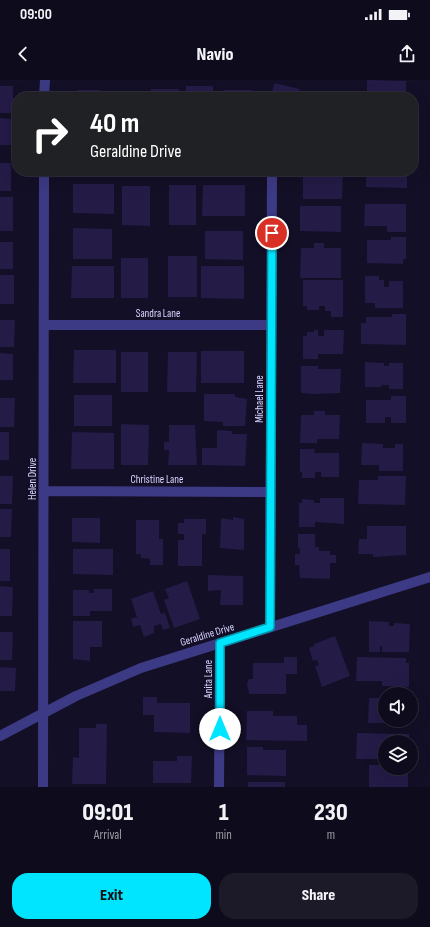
<!DOCTYPE html>
<style>
body{margin:0;font-family:"Sofia Sans Condensed",sans-serif;background:#1c1929;color:#f1f3f6;height:100vh;display:flex;flex-direction:column;font-size:15px;white-space:nowrap}
*{box-sizing:border-box;margin:0}
p{font-size:13px;color:#9b9ba3}
.icon{flex:none;width:22px;height:22px;fill:none;stroke:currentColor;stroke-width:2;stroke-linecap:round;stroke-linejoin:round}
.map{position:relative;height:707px;overflow:hidden}
.side{display:flex;flex-direction:column;background:#0e0b1c;flex:1}
.side>*{flex:none}
.hud{position:absolute;left:12px;top:12px;width:406px;height:84px;border-radius:16px;box-shadow:0 4px 16px #0002,0 0 0 1px #2e2b3b;background:#202124;color:#fff;overflow:hidden}
.tools{position:absolute;left:378px;top:607px;display:grid;gap:8px}
.tools a{display:grid;place-items:center;width:40px;height:40px;border-radius:50%;background:#0e0b1c;box-shadow:0 4px 16px #0002,0 0 0 1px #2e2b3b;font-size:20px}
.pin{position:absolute;display:grid;place-items:center;width:34px;height:34px;color:#fff;margin:-17px;border:2px solid #fff;border-radius:50%;box-shadow:0 1px 4px #0007}
.me{position:absolute;width:44px;margin:-22px;rotate:0deg;stroke-linejoin:round;filter:drop-shadow(0 0 3px #0008)}
.turn{display:flex;align-items:center;gap:14px;height:84px;padding:0 12px;font-size:18px}
.turn .icon{width:52px;height:52px;stroke-width:2.5}
.turn b{display:block;font-size:28px;line-height:34px}
.eta{display:flex;justify-content:space-evenly;align-items:center;height:68px;text-align:center}
.eta b{font-size:24px;font-weight:800;line-height:28px}
.cta{display:flex;gap:8px;margin-top:auto;padding:8px 12px}
.cta a{flex:1;height:46px;border-radius:16px;background:#00e5ff;color:#111;font-size:16px;font-weight:800;line-height:46px;text-align:center}
.cta a+a{background:#1c1929;color:#f1f3f6}
.status{display:flex;justify-content:space-between;align-items:center;height:28px;padding:0 20px;background:#0e0b1c;direction:ltr}
.status svg{height:11px;fill:currentColor}
header{display:flex;justify-content:space-between;align-items:center;height:52px;padding:0 12px;background:#0e0b1c;font-size:18px;font-weight:800}
.map>svg:first-child{display:block}
.building{fill:#241b47}
.lines{fill:none;stroke-linecap:round;stroke-linejoin:round}
.minor{stroke:#3d3a85;stroke-width:10}
.route-casing{stroke:#0095a6;stroke-width:10}
.route{stroke:#00e5ff;stroke-width:7}
.labels{text-anchor:middle;stroke-width:4;stroke-linejoin:round;paint-order:stroke}
.street-label{font-size:11px;fill:#d9d4ff;stroke:#130f26}
</style>
<div class="status"><b>09:00</b><svg viewBox="0 0 49 12"><path d="M0 12V9h3v3zM5 12V6h3v6zM10 12V3h3v9zM15 12V0h3v12zM26 1h20v11H26zM47 4h2v5h-2z"/></svg></div>
<header><svg class="icon" aria-label="back" viewBox="0 0 24 24"><path d="M15 5l-7 7 7 7"/></svg>Navio<svg class="icon" aria-label="share" viewBox="0 0 24 24"><path d="M12 15V3M7 8l5-5 5 5M5 13v7h14v-7"/></svg></header>
<div class="map">
<svg width="430" height="707" viewBox="0 0 430 707">
<rect width="100%" height="100%" fill="#130f26"/>
<path class="building" d="M367 0 406 1V17H367Z
M274 3 300 9 298 17H271Z
M0 6H13V33H0Z
M186 6H213V17H186Z
M151 9H179V17H151Z
M77 10H100V17H77Z
M224 10H252V17H224Z
M107 12H136V17H107Z
M0 38 12 39V65H0Z
M0 83H11V111H0Z
M303 91H343L342 119H303Z
M366 91H407V108L366 107Z
M73 104H114V134L73 133Z
M169 105H196V145H169Z
M203 105H245V136H202Z
M122 106H150V146L122 145Z
M0 117H13V151H0Z
M365 124H406V152H387V146H364Z
M300 126H341V152L300 151Z
M73 148 112 149V179H73Z
M205 151H243V180L205 179Z
M391 157H406V179H403V184L367 183V160H391Z
M0 162H13V189H0Z
M314 163H324V168H341V198H300L301 168H314Z
M168 176H197V217H168Z
M121 178H148V218H121Z
M72 186H114V218H71Z
M201 186H244V219L201 218Z
M0 195H14V224H0Z
M365 196H379V200H384V207H389V201H403V228H375V223H365Z
M303 200H343V237H331V231H325V226H319V230H307V226H303Z
M392 234H406V265L361 264V243H366V237H392Z
M0 240H15L14 267H0Z
M314 250H318V256H324V250H344L343 274H318V279H303V256H307V252H314Z
M74 270H116V303H73Z
M201 271H244V303H201Z
M121 272H148V312H121Z
M168 272H197L196 312H167Z
M0 273 13 274V300H0Z
M365 282 384 283V286H389V283H403V309H389V305H381V307H365Z
M301 286H318V289H341L340 313 315 314 301 313Z
M204 314H235V317L247 319 245 346H223V342L204 341Z
M74 315H112V346H74Z
M391 316H406V343H391V337H385V343H366V320H391Z
M0 318H15L14 347H0Z
M314 331H325V335H340L339 359H317V363H300L301 335H314Z
M121 344 149 345 148 385H121Z
M169 345H195L197 385H168L169 370H164V362H169Z
M217 350 232 351V354H247L245 386 202 385V368H217Z
M0 352H9V380H0Z
M72 352 114 353V389H71Z
M362 363 383 364V368H395V364H403V391H379V385H361Z
M300 369H315L314 373H339V397H321V392H315V398H302V392H300Z
M0 396H13L12 424H0Z
M378 396H406L405 425 358 424 359 400H378Z
M320 418H344V444L315 442V447H299V423H302V419L314 420V423H320Z
M0 429H12L11 457H0Z
M233 437 244 439V470L220 468 221 438 233 440Z
M72 438H100V463L72 462Z
M184 439H206V454H202V486H178V460H184V454H178V443H184Z
M136 440H159V459H163V485H150V479L141 478V474H136Z
M367 446H406V475L373 477V474H358L359 459H367Z
M298 454H315V467H319V471H330V475H336V483H330V499L300 498 299 485H295V474H300V468H298Z
M0 469H10V501H0Z
M73 469H113V495L73 494Z
M208 495 243 496V525H220L221 510 208 511Z
M187 501 200 539 174 548 164 520 169 518 165 509Z
M0 506 13 507 12 536H0Z
M94 509H112V531H90V536H73V510H89V513H94Z
M153 511 161 534 165 533 170 548 163 550 161 544 154 546V553L144 557 140 545 133 547 131 539 137 537 131 519Z
M73 541H102V567H90V581L73 579Z
M369 541 389 542V546H394V543L410 544 409 572H382V566H380V572H369Z
M0 552H13L12 580H0Z
M335 556 350 596 322 607 315 586 319 585 317 580 313 581 309 568 314 566V564Z
M284 577H297V594H286V614H249L247 604 249 599H253V583H284Z
M357 577 406 578V583H409V607L382 606V601H356Z
M0 587 16 588 15 611H0Z
M143 617H157V623H190V653L154 652V635H143Z
M369 618H385V640H409V643H368Z
M247 631H273V636H297V645H307V661L246 660Z
M96 644H107L106 704H72L73 677 79 678V648H96Z
M357 653 409 654V662H385V679H356Z
M247 667H263V670H286V696L247 695Z
M177 676H192L191 703H153V681H177Z
M369 685H385V688H405V690H408V707H369Z
M248 702H285V707H248Z"/>
<g class="lines">
<path class="minor" d="M44 17 45 0
M44 245H271
M44 411 270 412
M270 547 272 91
M0 656 76 616 141 588 430 497
M43 707 44 91
M219 707 220 563"/>
</g>
<g class="lines">
<defs>
<path id="route" d="M220 649V563L270 547 272 153"/>
</defs>
<use href="#route" class="route-casing"/>
<use href="#route" class="route"/>
</g>
<g class="labels">
<g class="street-label">
<text x="158" y="237">Sandra Lane</text>
<text transform="translate(259 319) rotate(-90)" y="4">Michael Lane</text>
<text transform="translate(32 399) rotate(-90)" y="4">Helen Drive</text>
<text x="157" y="403">Christine Lane</text>
<text transform="translate(207 554) rotate(-17)" y="4">Geraldine Drive</text>
<text transform="translate(208 599) rotate(-90)" y="4">Anita Lane</text>
</g>
</g>
</svg>
<div class="tools">
<a><svg class="icon" aria-label="sound" viewBox="0 0 24 24"><path d="M4 9h4l5-4v14l-5-4H4zM17 9q2 3 0 6"/></svg></a>
<a><svg class="icon" aria-label="layers" viewBox="0 0 24 24"><path d="M12 4l9 5-9 5-9-5zM3 14l9 5 9-5"/></svg></a>
</div>
<div class="pin" style="left:272px;top:153px;background:#d93025"><svg class="icon" aria-label="arrive" viewBox="0 0 24 24"><path d="M6 21V4h12l-3 4 3 4H6"/></svg></div>
<svg class="me" style="left:220px;top:649px" viewBox="-20 -20 40 40"><circle r="19" fill="#fff"/><path d="M0-13L10 11 0 6-10 11z" fill="#00e5ff"/></svg>
<div class="hud">
<div class="turn"><svg class="icon" aria-label="right" viewBox="0 0 24 24"><path d="M7 20v-9h11M14 6l5 5-5 5"/></svg><div><b>40 m</b>Geraldine Drive</div></div>
</div>
</div>
<section class="side">
<div class="eta">
<div><b>09:01</b><p>Arrival</p></div>
<div><b>1</b><p>min</p></div>
<div><b>230</b><p>m</p></div>
</div>
<div class="cta"><a>Exit</a><a>Share</a></div>
</section>
